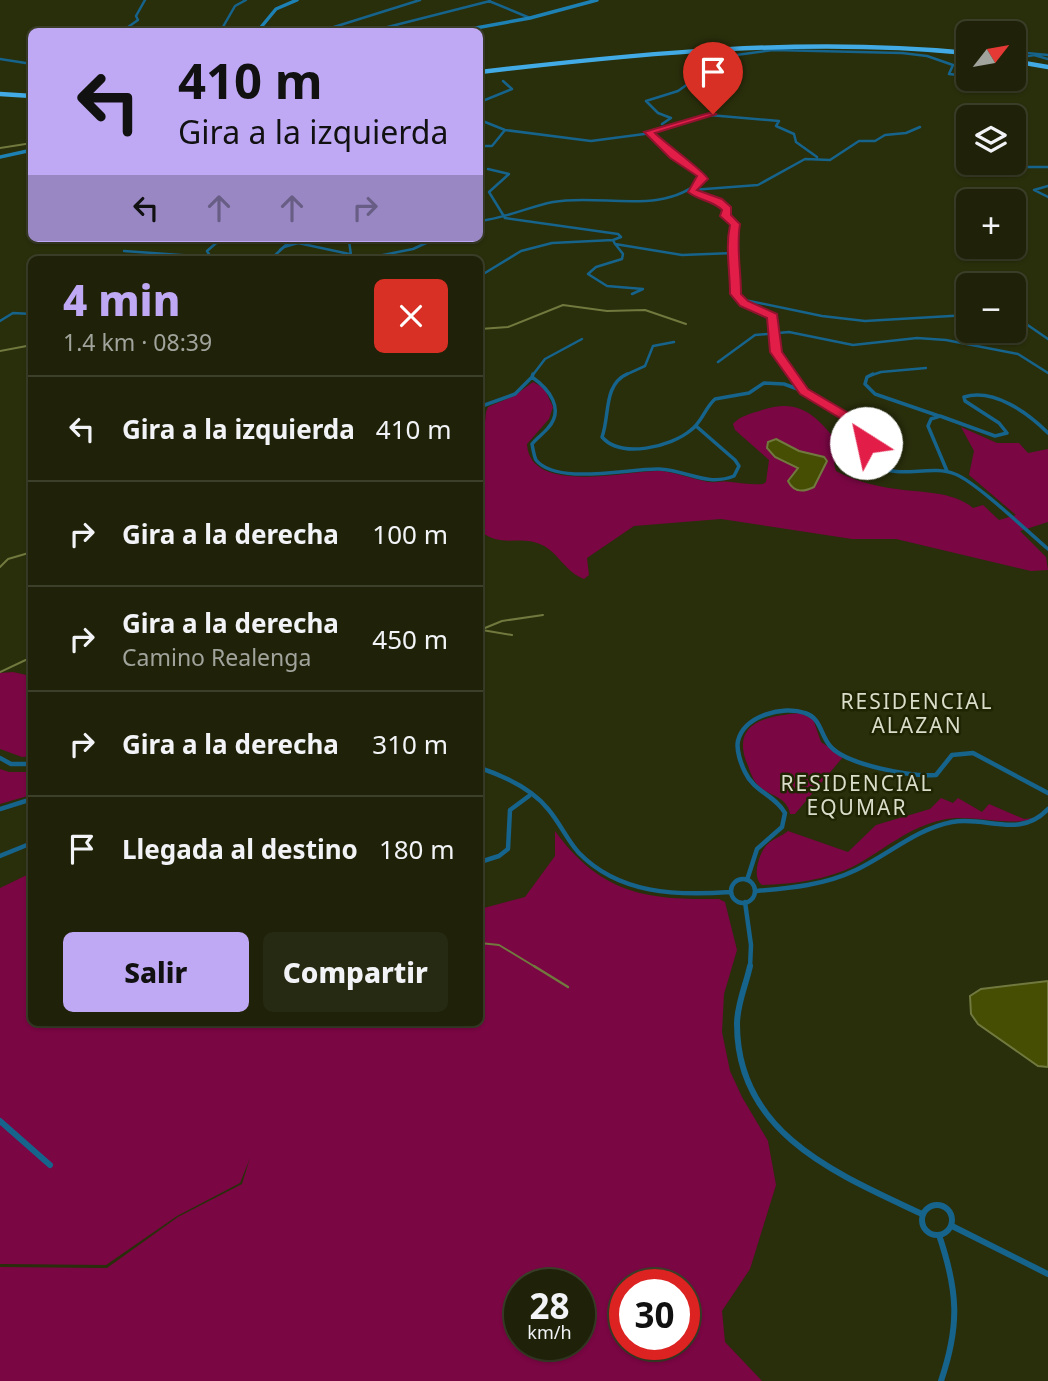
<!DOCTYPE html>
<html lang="es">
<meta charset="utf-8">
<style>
body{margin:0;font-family:"Noto Sans",sans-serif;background:#272a12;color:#f1f3f6;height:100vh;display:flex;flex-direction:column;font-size:26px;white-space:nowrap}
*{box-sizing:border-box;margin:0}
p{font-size:23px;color:#a1a49c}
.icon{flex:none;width:38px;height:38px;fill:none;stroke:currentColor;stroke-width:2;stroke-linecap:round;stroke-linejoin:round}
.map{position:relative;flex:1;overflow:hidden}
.side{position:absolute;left:28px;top:256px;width:455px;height:770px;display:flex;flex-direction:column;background:#1f2208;border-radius:10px;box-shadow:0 2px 5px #0004,0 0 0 2px #3c3f29}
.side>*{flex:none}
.top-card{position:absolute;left:28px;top:28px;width:455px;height:214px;border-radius:10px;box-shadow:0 2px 5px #0004,0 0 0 2px #3c3f29;background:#bfa9f4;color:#111;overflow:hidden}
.needle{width:46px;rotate:59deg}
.controls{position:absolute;left:956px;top:21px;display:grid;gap:14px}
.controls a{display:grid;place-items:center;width:70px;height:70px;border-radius:10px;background:#1f2208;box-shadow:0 2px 5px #0004,0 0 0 2px #3c3f29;font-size:35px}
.speed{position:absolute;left:504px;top:1269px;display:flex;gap:14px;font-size:35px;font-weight:700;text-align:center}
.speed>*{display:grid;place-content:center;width:91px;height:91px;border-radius:50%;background:#1f2208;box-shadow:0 2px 5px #0004,0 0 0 2px #3c3f29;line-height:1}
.speed small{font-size:18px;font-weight:400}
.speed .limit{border:10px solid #d22;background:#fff;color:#111}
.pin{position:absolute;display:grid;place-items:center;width:60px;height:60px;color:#fff;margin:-72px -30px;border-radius:50% 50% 50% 0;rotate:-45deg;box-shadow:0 0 7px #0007}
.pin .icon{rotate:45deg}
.me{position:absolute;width:77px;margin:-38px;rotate:325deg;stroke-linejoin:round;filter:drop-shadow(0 0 5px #0008)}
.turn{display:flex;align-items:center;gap:24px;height:147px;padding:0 35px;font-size:32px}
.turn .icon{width:91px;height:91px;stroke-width:2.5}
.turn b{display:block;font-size:49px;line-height:60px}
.lanes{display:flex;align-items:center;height:66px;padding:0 35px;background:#0003;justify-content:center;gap:35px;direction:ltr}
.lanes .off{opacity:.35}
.round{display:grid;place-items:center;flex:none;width:74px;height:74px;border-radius:10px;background:#272a12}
.overview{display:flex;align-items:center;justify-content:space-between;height:119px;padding:0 35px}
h1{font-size:42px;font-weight:800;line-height:52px;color:#bfa9f4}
.cta{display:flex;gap:14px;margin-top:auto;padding:14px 35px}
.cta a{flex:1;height:80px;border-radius:10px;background:#bfa9f4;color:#111;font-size:28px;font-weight:800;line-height:80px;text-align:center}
.cta a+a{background:#272a12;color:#f1f3f6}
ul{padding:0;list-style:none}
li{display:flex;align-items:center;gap:21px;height:105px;padding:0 35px;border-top:2px solid #3c3f29}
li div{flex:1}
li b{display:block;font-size:26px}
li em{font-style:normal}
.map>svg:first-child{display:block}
.green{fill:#7a0643;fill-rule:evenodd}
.water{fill:#454e02;stroke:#71793e;stroke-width:2}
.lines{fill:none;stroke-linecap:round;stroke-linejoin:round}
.stream-far1{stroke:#71793e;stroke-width:2}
.stream{stroke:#71793e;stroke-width:2.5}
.street-far3{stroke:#16638c;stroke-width:2.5}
.street-far2{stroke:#16638c;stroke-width:3.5}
.street-far1{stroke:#16638c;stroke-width:4.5}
.street{stroke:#16638c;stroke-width:6}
.secondary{stroke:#1e81b4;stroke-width:3.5}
.highway{stroke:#42abe6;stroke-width:4.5}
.route{fill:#e11d48;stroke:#92132f;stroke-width:2}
.labels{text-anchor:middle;stroke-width:5;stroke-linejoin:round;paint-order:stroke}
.neighbourhood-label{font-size:21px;letter-spacing:2px;fill:#d9ddc9;stroke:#1f2402}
</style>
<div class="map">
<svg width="1048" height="1381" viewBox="0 0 1048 1381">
<rect width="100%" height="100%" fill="#292e0b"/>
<path class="green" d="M533 382 544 388 553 407 549 419 527 444C530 497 631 469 662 471 677 473 689 478 704 481 713 484 722 480 731 482 742 483 751 485 763 484L766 482 769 460 735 430 733 424C741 415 751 414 762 410 801 397 817 417 840 445L834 464 836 471C853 480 871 485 889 488 918 493 952 490 973 508L983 505 999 520 1016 515 969 475 974 451 961 427 997 443H1019L1028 453 1048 449V522L1020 531 1046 557 1048 570 1031 571 896 539H852L721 519 634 526 587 558 589 575 584 579C565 572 559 553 542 545 520 534 502 549 480 531V473L486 412 488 407 514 396Z
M13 672 31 676V756L22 757 0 749V673Z
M800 713 813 719 821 742 843 757 795 814H790C787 796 770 797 759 786 752 780 750 770 746 761 732 721 769 716 800 713Z
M0 769 9 772H31V795L0 804Z
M941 798 953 803 958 798 982 812 989 804 1024 819 1033 818C1012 828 970 813 942 820 909 827 885 849 856 865 827 880 794 884 762 885 752 878 758 857 765 847 771 839 781 837 788 831L848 852 876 825 930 809Z
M555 831C601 894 646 900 719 899L725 902 737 950 724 994 722 1032 730 1071 742 1097 768 1141 776 1185 750 1269 722 1311 725 1342 762 1381H0V1267L107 1268 178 1217 242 1184 250 1158 240 1183 177 1216 106 1265 0 1264V888L31 873 32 1022H480V909L525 897 555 856ZM520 1284H579V1344H520ZM625 1284H684V1344H625Z"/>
<path class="water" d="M776 439 799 451 824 457 827 461 814 487C804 492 794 493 788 481L798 468 775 457 767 448 768 442Z
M1048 981V1067L1038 1066 978 1024 971 1014 970 996 981 989Z"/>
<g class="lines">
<path class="stream-far1" d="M0 148 32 143
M480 329 508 327 563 305 607 311 645 310 686 324
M0 351 32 345
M0 567 8 559 32 552
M480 630 502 621 543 615
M482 630 512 635
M0 672 32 657
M480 943 499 945 537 968"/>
<path class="stream" d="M534 966 568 987"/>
<path class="street-far3" d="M489 1 530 18
M121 32 138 20 136 16 145 0
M220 32 235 6 246 0
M318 32 420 0
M368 32 490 1
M1015 52 1048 55
M729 56 773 50 902 53 927 56 953 65 949 74 968 76
M1023 57 1034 55 1048 59
M0 59 32 64
M986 79H998
M480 102 512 89 503 81
M480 120 505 130 591 141 652 133C668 151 688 161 703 179 662 217 602 193 553 202 528 207 506 218 480 221
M662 124 671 118 658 113 646 101 678 91 702 74H711
M648 132 709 115 779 121 776 126 794 134 796 142 817 157
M480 146H492L505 130
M1025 167H1048
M488 169 509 174 489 192 505 218 618 234 621 237 613 240 615 244 682 255 734 253
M1048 186 1034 190 1048 197
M691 190 723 206 727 210 725 216 735 224C732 238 731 286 739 297 746 307 762 312 773 317V344L792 376
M692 190 758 185 805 159 830 160 859 141H875L885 135 906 133 920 127
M349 241 351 255
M616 245 623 254 622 259 596 267 588 274 607 286 643 289 632 294
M280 250 294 238
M124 251 209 257
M212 259 207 251 222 238
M246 259 274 256 284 247 298 243 368 258 413 249 437 238
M480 276 521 251 552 243 613 240
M740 299 822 316 865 321 968 315
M1013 315 1048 339
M0 321 13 313 32 314
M718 362 755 335 789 332 853 345 917 338 946 340 1018 354 1048 373
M532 376 545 359 582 339
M623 376 645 366 653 346 674 342
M869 376 881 372 926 368"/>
<path class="street-far2" d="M533 374 532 377C549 389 565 409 548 428 543 434 537 438 532 444 533 449 534 456 536 460 557 486 630 468 659 469 686 470 707 487 734 476L739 466 735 460 696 426
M627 374C603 385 610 416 602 437 621 459 671 447 691 430 702 422 705 408 715 399L749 393 764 383 784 384 803 391
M791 374C810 399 835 402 855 423 867 435 862 456 876 465 899 480 930 464 955 474 976 482 1028 532 1048 549
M873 374 867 377 865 384 875 394 939 416
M482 406 515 394 532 377
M947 471 928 426 931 419 940 416 995 436 1007 433 999 423 965 401 964 397C994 388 1028 413 1048 433"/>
<path class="street-far1" d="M0 758 11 764H32
M480 768C504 776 532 789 548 809 560 823 567 840 579 853 619 894 676 896 730 892
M0 809 32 799
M0 856 32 843
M480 862 499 856 508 849 510 810 529 796
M731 891a12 12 0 1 1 24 0a12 12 0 1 1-24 0Z
M747 880 757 849 782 827 785 813C775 795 754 792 745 772 741 764 736 750 738 741 744 716 783 705 805 713 821 718 820 734 830 746 846 765 912 777 936 775L952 755 973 753 1048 793
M757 891C791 888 825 885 856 870 888 855 916 829 952 822 987 816 1020 839 1048 809
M745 902 751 945 750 968"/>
<path class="street" d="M750 966C746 985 737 1004 737 1024 737 1134 837 1174 922 1214
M0 1121 50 1165
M922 1220a15 15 0 1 1 30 0a15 15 0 1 1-30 0Z
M952 1226 1048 1274
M939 1235C958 1291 960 1325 941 1381"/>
<path class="secondary" d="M257 32 276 9 297 0
M454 32 530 18 597 0
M0 157 32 150"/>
<path class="highway" d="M1013 61 1048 67
M480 72C643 53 804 37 968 53
M0 94 32 96"/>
</g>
<path class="route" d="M709 113 717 114 655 133C665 143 705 172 708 179L697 190 722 199 731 207V215L740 224C736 247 741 269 741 294L748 301 777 314 782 352 808 389 857 418 868 430 871 446H861L848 423 800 394 770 352 767 318 740 306 730 294C730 270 725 248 730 225L720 216 722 210C712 200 699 201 688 192L697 176 670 158 644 132Z"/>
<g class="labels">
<g class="neighbourhood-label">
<text x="917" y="709">RESIDENCIAL<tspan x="917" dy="24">ALAZAN</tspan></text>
<text x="857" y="791">RESIDENCIAL<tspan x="857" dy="24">EQUMAR</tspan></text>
</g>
</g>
</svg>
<div class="controls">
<a><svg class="needle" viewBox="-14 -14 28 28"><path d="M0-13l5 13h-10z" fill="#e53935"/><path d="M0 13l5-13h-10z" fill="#a1a49c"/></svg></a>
<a><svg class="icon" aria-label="layers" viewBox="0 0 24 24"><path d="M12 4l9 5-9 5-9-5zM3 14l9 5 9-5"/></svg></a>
<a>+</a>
<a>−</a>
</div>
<div class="speed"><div>28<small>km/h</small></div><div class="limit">30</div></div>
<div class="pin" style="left:713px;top:114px;background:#d93025"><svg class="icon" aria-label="arrive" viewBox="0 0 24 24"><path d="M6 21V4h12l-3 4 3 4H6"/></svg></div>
<svg class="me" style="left:866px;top:443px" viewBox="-20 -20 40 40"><circle r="19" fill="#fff"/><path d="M0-13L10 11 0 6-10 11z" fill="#e11d48"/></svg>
<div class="top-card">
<div class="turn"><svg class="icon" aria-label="left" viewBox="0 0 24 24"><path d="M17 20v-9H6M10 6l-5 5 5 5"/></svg><div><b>410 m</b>Gira a la izquierda</div></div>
<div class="lanes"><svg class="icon" aria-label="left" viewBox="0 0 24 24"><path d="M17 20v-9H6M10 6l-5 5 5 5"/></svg><svg class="icon off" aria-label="ahead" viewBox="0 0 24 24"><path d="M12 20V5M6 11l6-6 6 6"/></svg><svg class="icon off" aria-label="ahead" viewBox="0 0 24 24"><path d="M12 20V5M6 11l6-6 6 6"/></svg><svg class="icon off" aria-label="right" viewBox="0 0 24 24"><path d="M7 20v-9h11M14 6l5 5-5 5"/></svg></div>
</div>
<section class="side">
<div class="overview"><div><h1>4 min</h1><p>1.4 km · 08:39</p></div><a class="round" style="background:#d93025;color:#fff"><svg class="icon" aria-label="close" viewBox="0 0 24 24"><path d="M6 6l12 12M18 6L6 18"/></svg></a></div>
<ul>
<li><svg class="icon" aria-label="left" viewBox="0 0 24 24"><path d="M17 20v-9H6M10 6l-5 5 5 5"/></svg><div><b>Gira a la izquierda</b></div><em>410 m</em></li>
<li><svg class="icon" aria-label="right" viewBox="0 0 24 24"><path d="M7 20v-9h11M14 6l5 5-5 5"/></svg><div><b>Gira a la derecha</b></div><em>100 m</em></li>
<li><svg class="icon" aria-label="right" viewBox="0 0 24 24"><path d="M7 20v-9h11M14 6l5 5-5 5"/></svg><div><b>Gira a la derecha</b><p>Camino Realenga</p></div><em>450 m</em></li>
<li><svg class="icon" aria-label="right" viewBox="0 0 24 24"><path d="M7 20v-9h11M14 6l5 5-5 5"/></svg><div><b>Gira a la derecha</b></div><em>310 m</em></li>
<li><svg class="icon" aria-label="arrive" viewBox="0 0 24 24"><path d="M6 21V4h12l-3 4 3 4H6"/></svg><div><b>Llegada al destino</b></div><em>180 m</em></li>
</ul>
<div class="cta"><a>Salir</a><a>Compartir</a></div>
</section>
</div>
